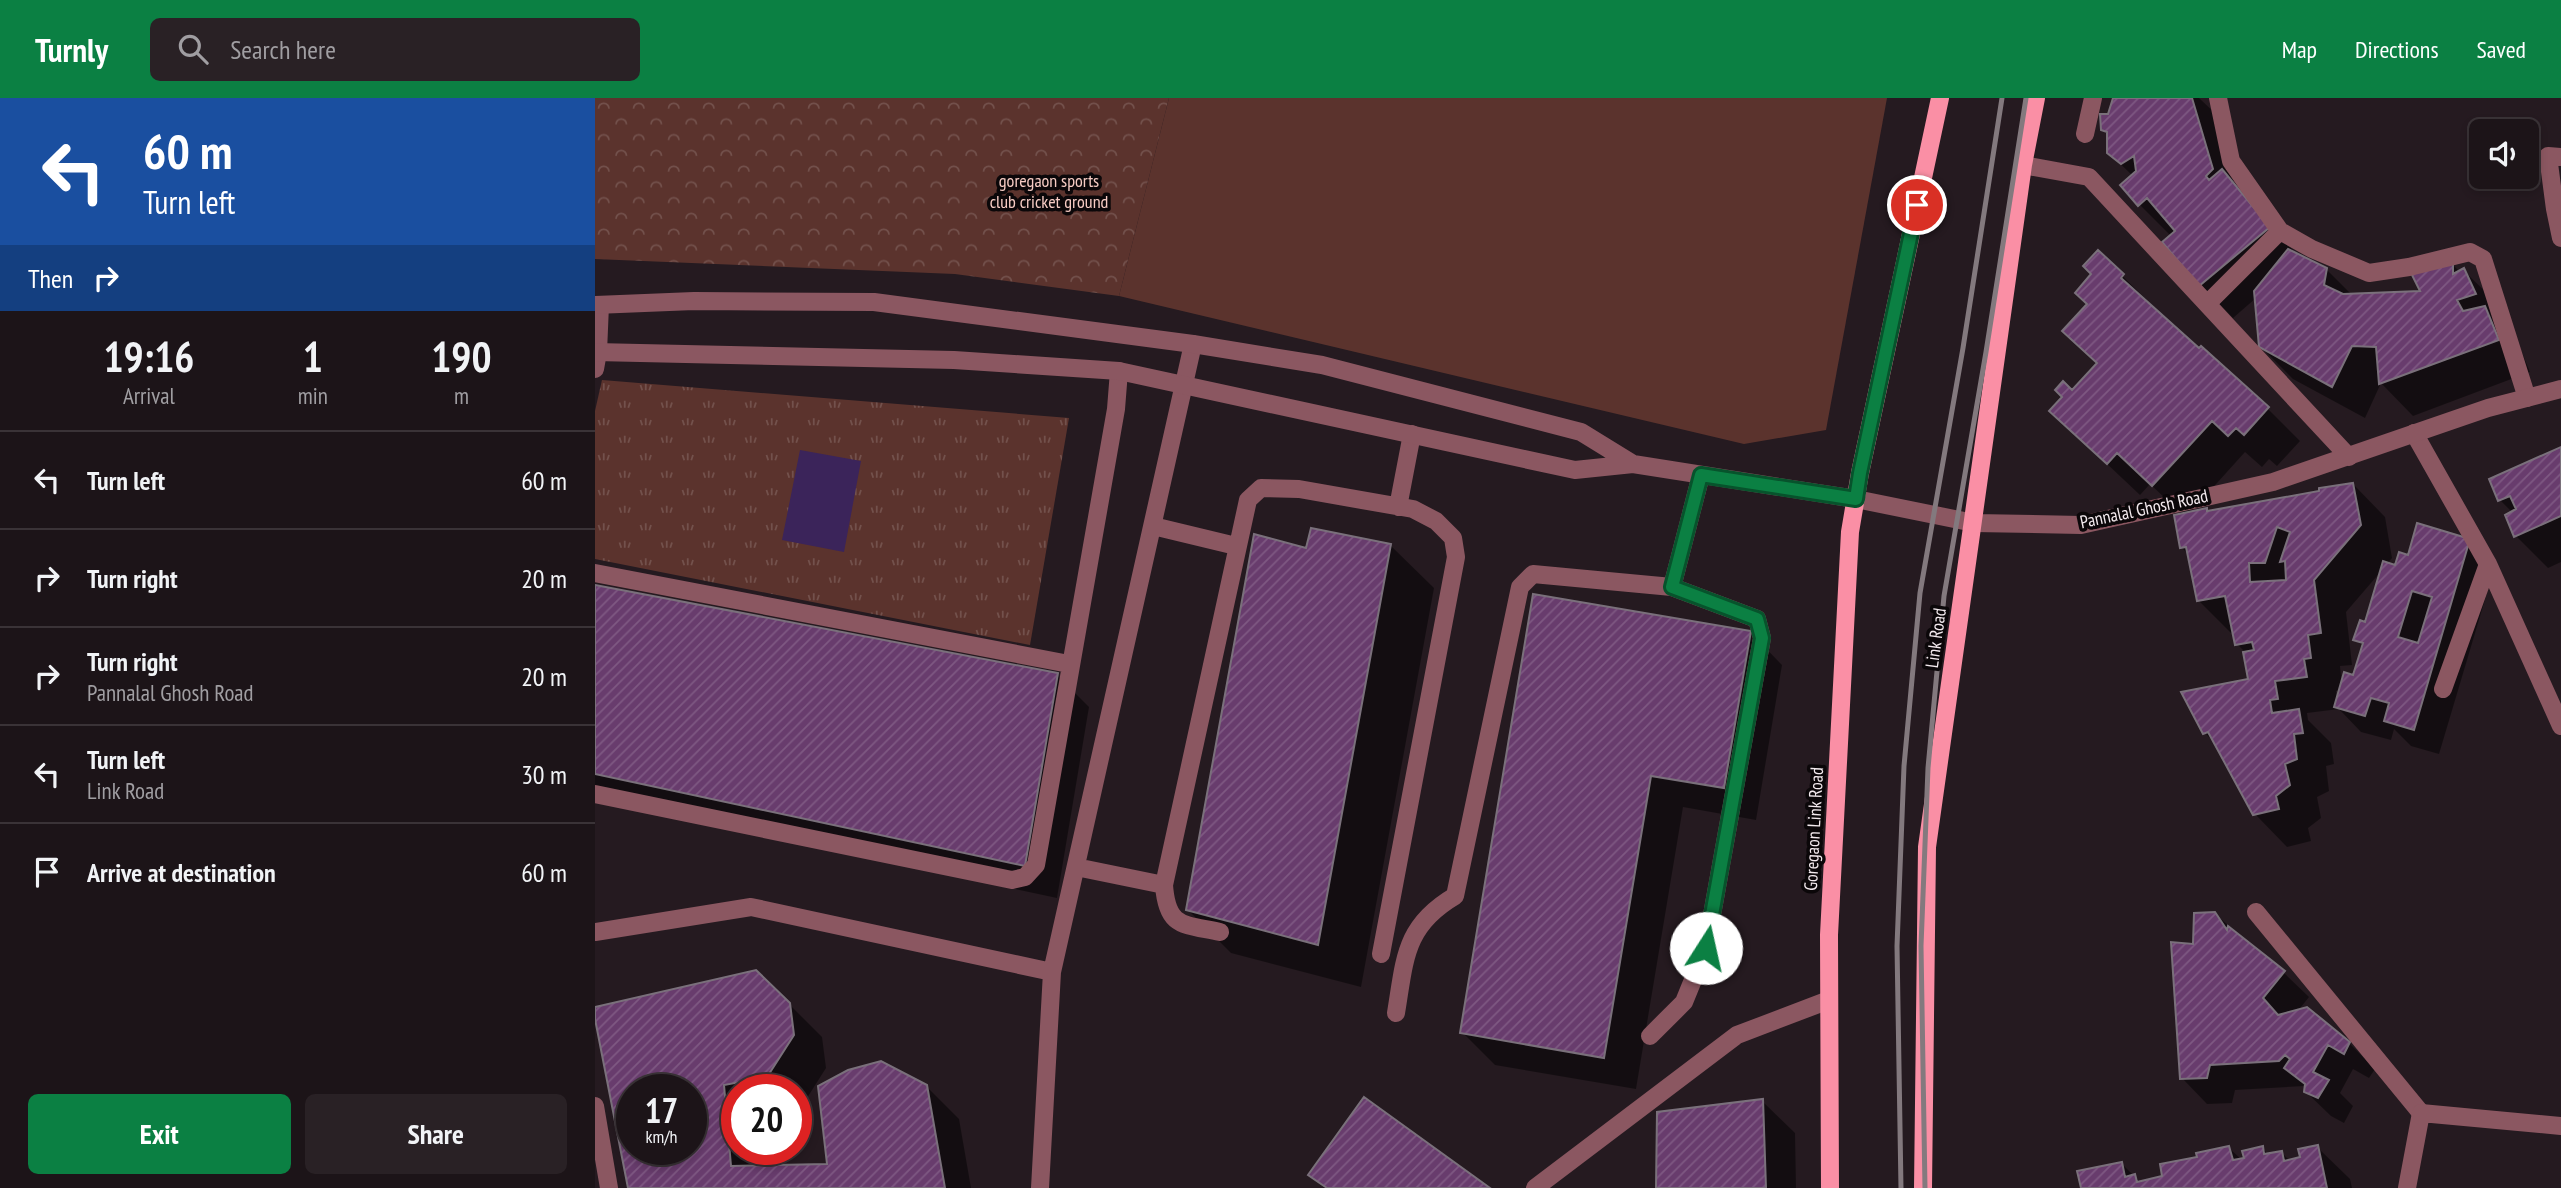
<!DOCTYPE html>
<style>
body{margin:0;font-family:"PT Sans Narrow",sans-serif;background:#292125;color:#f1f3f6;height:100vh;display:flex;flex-direction:column;font-size:26px;white-space:nowrap}
*{box-sizing:border-box;margin:0}
p{font-size:23px;color:#a09ea2}
.icon{flex:none;width:38px;height:38px;fill:none;stroke:currentColor;stroke-width:2;stroke-linecap:round;stroke-linejoin:round}
.map{position:relative;flex:1;overflow:hidden}
.drawer{display:flex;flex-direction:column;background:#1c1418;width:595px}
.drawer>*{flex:none}
.guide{background:#1a4fa0;color:#fff;overflow:hidden}
.tools{position:absolute;left:1874px;top:21px;display:grid;gap:14px}
.tools a{display:grid;place-items:center;width:70px;height:70px;border-radius:10px;background:#1c1418;box-shadow:0 4px 10px #0003,0 0 0 2px #3a3337;font-size:35px}
.speed{position:absolute;left:21px;top:976px;display:flex;gap:14px;font-size:35px;font-weight:700;text-align:center}
.speed>*{display:grid;place-content:center;width:91px;height:91px;border-radius:50%;background:#1c1418;box-shadow:0 4px 10px #0003,0 0 0 2px #3a3337;line-height:1}
.speed small{font-size:18px;font-weight:400}
.speed .limit{border:10px solid #d22;background:#fff;color:#111}
.pin{position:absolute;display:grid;place-items:center;width:60px;height:60px;color:#fff;margin:-30px;border:4px solid #fff;border-radius:50%;box-shadow:0 2px 7px #0007}
.me{position:absolute;width:77px;margin:-38px;rotate:10deg;stroke-linejoin:round;filter:drop-shadow(0 0 5px #0008)}
.turn{display:flex;align-items:center;gap:24px;height:147px;padding:0 28px;font-size:32px}
.turn .icon{width:91px;height:91px;stroke-width:2.5}
.turn b{display:block;font-size:49px;line-height:60px}
.then{display:flex;align-items:center;height:66px;padding:0 28px;background:#0003;gap:14px;font-size:26px}
.eta{display:flex;justify-content:space-evenly;align-items:center;height:119px;text-align:center}
.eta b{font-size:42px;font-weight:600;line-height:49px}
.button{display:flex;gap:14px;margin-top:auto;padding:14px 28px}
.button a{flex:1;height:80px;border-radius:10px;background:#0b8043;color:#fff;font-size:28px;font-weight:600;line-height:80px;text-align:center}
.button a+a{background:#292125;color:#f1f3f6}
ul{padding:0;list-style:none}
li{display:flex;align-items:center;gap:21px;height:98px;padding:0 28px;border-top:2px solid #3a3337}
li div{flex:1}
li b{display:block;font-size:26px}
li em{font-style:normal}
header{display:flex;align-items:center;gap:42px;box-sizing:border-box;height:98px;padding:0 35px;background:#0b8043;color:#fff}
header strong{font-size:33px}
nav{display:flex;gap:38px;margin-inline-start:auto;font-size:24px}
.search{width:490px;height:63px;background:#292125;display:flex;align-items:center;gap:18px;box-sizing:border-box;padding:0 24px;border-radius:10px;color:#a09ea2;font-size:26px}
main{display:flex;flex:1;min-height:0}
.map>svg:first-child{display:block}
.grass{fill:url(#grass-tufts)}
.park{fill:url(#park-crowns)}
.garden{fill:#5b332d}
.water{fill:#3b245a}
.shadow{fill:#0007;fill-rule:evenodd}
.building{fill:url(#building-hatch);stroke:#7a707b;stroke-width:2;fill-rule:evenodd}
.lines{fill:none;stroke-linecap:round;stroke-linejoin:round}
.service{stroke:#8b5761;stroke-width:18}
.minor{stroke:#8b5761;stroke-width:18}
.tertiary{stroke:#8b5761;stroke-width:18}
.primary{stroke:#fa8fa5;stroke-width:18}
.rail{stroke:#83797e;stroke-width:5}
.route-casing{stroke:#07532c;stroke-width:18}
.route{stroke:#0b8043;stroke-width:12}
.labels{text-anchor:middle;stroke-width:7;stroke-linejoin:round;paint-order:stroke}
.park-label{font-size:18px;fill:#f7ccc4;stroke:#0b0709}
.street-label{font-size:18px;fill:#f3eaee;stroke:#0b0709}
</style>
<header>
<strong>Turnly</strong>
<div class="search"><svg class="icon" aria-label="search" viewBox="0 0 24 24"><circle cx="10" cy="10" r="6"/><path d="M15 15l6 6"/></svg>Search here</div>
<nav><a>Map</a><a>Directions</a><a>Saved</a></nav>
</header>
<main>
<section class="drawer">
<div class="guide">
<div class="turn"><svg class="icon" aria-label="left" viewBox="0 0 24 24"><path d="M17 20v-9H6M10 6l-5 5 5 5"/></svg><div><b>60 m</b>Turn left</div></div>
<div class="then">Then<svg class="icon" aria-label="right" viewBox="0 0 24 24"><path d="M7 20v-9h11M14 6l5 5-5 5"/></svg></div>
</div>
<div class="eta">
<div><b>19:16</b><p>Arrival</p></div>
<div><b>1</b><p>min</p></div>
<div><b>190</b><p>m</p></div>
</div>
<ul>
<li><svg class="icon" aria-label="left" viewBox="0 0 24 24"><path d="M17 20v-9H6M10 6l-5 5 5 5"/></svg><div><b>Turn left</b></div><em>60 m</em></li>
<li><svg class="icon" aria-label="right" viewBox="0 0 24 24"><path d="M7 20v-9h11M14 6l5 5-5 5"/></svg><div><b>Turn right</b></div><em>20 m</em></li>
<li><svg class="icon" aria-label="right" viewBox="0 0 24 24"><path d="M7 20v-9h11M14 6l5 5-5 5"/></svg><div><b>Turn right</b><p>Pannalal Ghosh Road</p></div><em>20 m</em></li>
<li><svg class="icon" aria-label="left" viewBox="0 0 24 24"><path d="M17 20v-9H6M10 6l-5 5 5 5"/></svg><div><b>Turn left</b><p>Link Road</p></div><em>30 m</em></li>
<li><svg class="icon" aria-label="arrive" viewBox="0 0 24 24"><path d="M6 21V4h12l-3 4 3 4H6"/></svg><div><b>Arrive at destination</b></div><em>60 m</em></li>
</ul>
<div class="button"><a>Exit</a><a>Share</a></div>
</section>
<div class="map">
<svg width="1966" height="1090" viewBox="0 0 1966 1090">
<defs>
<pattern id="grass-tufts" width="24" height="20" patternUnits="userSpaceOnUse" patternTransform="scale(1.75)"><rect width="24" height="20" fill="#5b332d"/><path d="M3 7l-1-3M5 7V3M7 7l1-3M15 17l-1-3M17 17v-4M19 17l1-3" fill="none" stroke="#73514c"/></pattern>
<pattern id="park-crowns" width="20" height="18" patternUnits="userSpaceOnUse" patternTransform="scale(1.75)"><rect width="20" height="18" fill="#5b332d"/><path d="M2 6a3 3 0 1 1 6 0M12 15a3 3 0 1 1 6 0" fill="none" stroke="#73514c"/></pattern>
<pattern id="building-hatch" width="6" height="6" patternUnits="userSpaceOnUse" patternTransform="scale(1.75)"><rect width="6" height="6" fill="#683c6d"/><path d="M-1 1l2-2M0 6l6-6M5 7l2-2" fill="none" stroke="#7e5882"/></pattern>
</defs>
<rect width="100%" height="100%" fill="#251a20"/>
<path class="grass" d="M7 282 474 320 435 547 0 461V313Z"/>
<path class="park" d="M0 0H574L524 198 360 176 0 161Z"/>
<path class="garden" d="M574 0H1292L1231 332 1149 346 524 198Z"/>
<path class="water" d="M205 352 266 363 249 454 187 442Z"/>
<path class="shadow" d="M1524 0H1604L1623 18 1647 94 1702 157 1731 171 1757 197 1828 194 1858 167 1865 174 1868 172 1901 204 1922 243 1935 274 1818 318 1786 285 1770 320 1698 281 1665 248 1661 200 1638 220 1606 187 1576 138 1544 106 1538 78 1513 54V37L1507 31Z
M1503 154 1560 210 1558 212 1673 311 1705 343 1682 368 1674 361 1667 369 1650 354 1594 416 1614 415 1758 386 1790 419 1797 460 1792 466 1801 469 1814 459 1874 442 1900 468 1844 656 1816 648 1799 631 1796 642 1766 634 1744 611 1712 615 1713 622 1736 645 1739 666 1731 668 1734 693 1722 699 1726 720 1713 730 1716 743 1692 749 1660 716 1624 649 1610 635 1589 595 1656 583 1650 554 1642 546 1640 534 1636 535 1603 502 1594 457 1586 449 1588 417 1555 386 1545 397 1456 313 1477 295 1503 267 1470 233 1494 207ZM1788 471 1772 526 1760 541 1769 549 1759 579 1747 588 1745 568 1757 567 1751 514ZM1746 592 1742 604 1741 593Z
M1966 351V464L1953 470 1921 438 1918 415 1905 402Z
M795 447 839 490 766 889 636 855 593 812 713 452Z
M0 488 462 577 494 609 462 800 0 700Z
M1155 534 1187 567 1161 722 1088 709 1041 991 900 967 867 934Z
M1620 816 1688 874 1714 899 1702 914 1754 945 1780 971 1774 980 1758 971 1745 995 1758 1008 1749 1025 1736 1018 1710 993 1709 988 1640 992 1637 1005 1612 1006 1587 980 1600 848Z
M194 906 227 939 231 970 205 1011 201 1012V992H142V1052H163L164 1069 234 1068 331 988 364 1021 376 1090H35L0 911ZM37 992H96V1052H37Z
M1167 1003 1200 1035 1201 1090H1064Z
M1722 1049 1755 1081 1757 1090H1488L1527 1066 1546 1085 1569 1080 1604 1060 1634 1050 1647 1062 1667 1050 1674 1057 1687 1055 1695 1063 1708 1061Z"/>
<path class="building" d="M1518 0H1597L1618 71 1611 78 1614 82 1627 71 1675 129 1604 188 1567 144 1580 133 1552 100 1543 108 1525 87 1541 73 1539 58 1526 66 1512 55V34L1506 32 1505 16H1513Z
M1693 151 1732 170 1729 187 1748 196 1825 193 1816 175 1858 165V176L1869 170 1881 196 1862 202 1868 213 1890 208 1904 242 1784 286 1781 249 1757 248 1737 289 1664 249 1659 193Z
M1503 152 1529 176 1526 180 1604 250 1606 248 1674 309 1649 337 1641 330 1633 338 1617 323 1557 388 1522 355 1512 366 1454 313 1467 299 1460 292 1468 283 1477 292 1502 265 1467 233 1492 206 1480 195 1496 176 1488 168Z
M1966 349V418L1919 439 1910 417 1921 411 1915 398 1903 403 1894 381Z
M1758 385 1766 427 1719 482 1726 535 1713 537 1716 560 1709 561 1712 579 1680 583 1683 601 1675 602 1677 615 1704 611 1708 635 1699 636 1702 661 1690 666 1695 687 1681 698 1684 711 1658 717 1613 634 1608 636 1586 594 1653 581 1648 554 1659 552 1657 544 1640 547 1630 498 1602 503 1591 449 1585 450 1579 417 1612 410V413L1724 393V390ZM1682 429 1695 434 1685 464 1690 463 1691 482 1655 484 1654 465H1670Z
M1822 425 1875 441 1819 632 1789 623 1794 605 1776 600 1770 618 1739 609 1749 574 1758 577 1768 545 1758 542 1765 522 1770 524 1788 463 1800 467 1804 454 1813 457ZM1817 493 1837 499 1823 545 1803 539Z
M716 430 796 446 723 847 591 812 659 436 711 450Z
M0 487 463 575 430 768 0 676Z
M938 496 1156 533 1129 690 1056 678 1009 960 865 935Z
M1620 814 1632 832 1633 828 1690 873 1668 900 1683 917 1712 909 1755 944 1749 956 1733 947 1718 974 1734 982 1723 1000 1709 994 1710 986 1689 970 1695 961 1690 957 1684 963 1615 967 1612 980 1585 981 1576 844 1598 846 1599 815Z
M161 872 195 905 199 937 172 979 129 987 136 1068 232 1066 223 988 253 972 286 963 332 987 350 1090H33L0 921V909ZM37 992H96V1052H37Z
M769 999 895 1090H732L713 1077Z
M1168 1001 1171 1090H1061L1062 1014Z
M1723 1047 1732 1090H1486L1482 1073 1527 1064 1530 1079 1540 1076 1542 1084 1567 1078 1565 1066 1602 1059 1601 1055 1634 1048 1638 1062 1649 1060 1647 1053 1668 1048 1669 1056 1687 1053 1689 1063 1705 1059 1703 1051Z"/>
<g class="lines">
<path class="service" d="M1490 36 1498 0
M0 271 3 254 5 207
M1819 335 1893 466 1966 628
M803 409 817 336
M558 428 641 448
M0 475 474 566
M1848 591 1893 466
M0 696 417 782 430 779 441 767 521 311 524 273
M481 769 569 787
M1661 814 1826 1015
M0 834 156 809 457 874
M625 834C588 826 572 830 569 787L653 402 666 390 704 391 818 411 841 423 858 440 861 459 786 856
M801 915C810 861 809 828 860 798L925 489 938 476 1077 489
M1055 938 1089 904 1111 850 1167 540 1162 521 1077 489 1106 377
M0 1008 14 1090
M445 1090 457 874 598 246
M940 1090 1142 937 1234 902"/>
<path class="minor" d="M1966 59 1953 58 1960 111 1966 140
M1428 67 1494 79 1754 359
M1685 133 1717 151 1774 175 1814 169 1875 154 1888 161 1932 300
M1612 206 1685 133 1636 63 1623 0
M1812 1090 1826 1015 1966 1028"/>
<path class="tertiary" d="M0 207 99 203 279 204 598 246 727 267 986 334 1038 366
M0 254 359 262 524 273 980 372 1038 366 1261 401 1379 425 1486 427 1678 384 1893 310 1966 291"/>
<path class="primary" d="M1235 1090 1234 837 1255 434 1265 375 1345 0
M1328 1090 1332 749 1428 67 1441 0"/>
<path class="rail" d="M1306 1090 1302 848 1309 668 1325 495 1368 250 1407 0
M1330 1090 1326 848 1333 670 1349 498 1391 254 1431 0"/>
</g>
<g class="lines">
<defs>
<path id="route" d="M1111 850 1167 540 1162 521 1077 489 1106 377 1261 401 1265 375 1322 107"/>
</defs>
<use href="#route" class="route-casing"/>
<use href="#route" class="route"/>
</g>
<g class="labels">
<g class="park-label">
<text x="454" y="89">goregaon sports<tspan x="454" dy="21">club cricket ground</tspan></text>
</g>
<g class="street-label">
<text transform="translate(1549 411) rotate(-12)" y="6">Pannalal Ghosh Road</text>
<text transform="translate(1341 540) rotate(-82)" y="6">Link Road</text>
<text transform="translate(1219 731) rotate(-87)" y="6">Goregaon Link Road</text>
</g>
</g>
</svg>
<div class="tools">
<a><svg class="icon" aria-label="sound" viewBox="0 0 24 24"><path d="M4 9h4l5-4v14l-5-4H4zM17 9q2 3 0 6"/></svg></a>
</div>
<div class="speed"><div>17<small>km/h</small></div><div class="limit">20</div></div>
<div class="pin" style="left:1322px;top:107px;background:#d93025"><svg class="icon" aria-label="arrive" viewBox="0 0 24 24"><path d="M6 21V4h12l-3 4 3 4H6"/></svg></div>
<svg class="me" style="left:1111px;top:850px" viewBox="-20 -20 40 40"><circle r="19" fill="#fff"/><path d="M0-13L10 11 0 6-10 11z" fill="#0b8043"/></svg>
</div>
</main>
